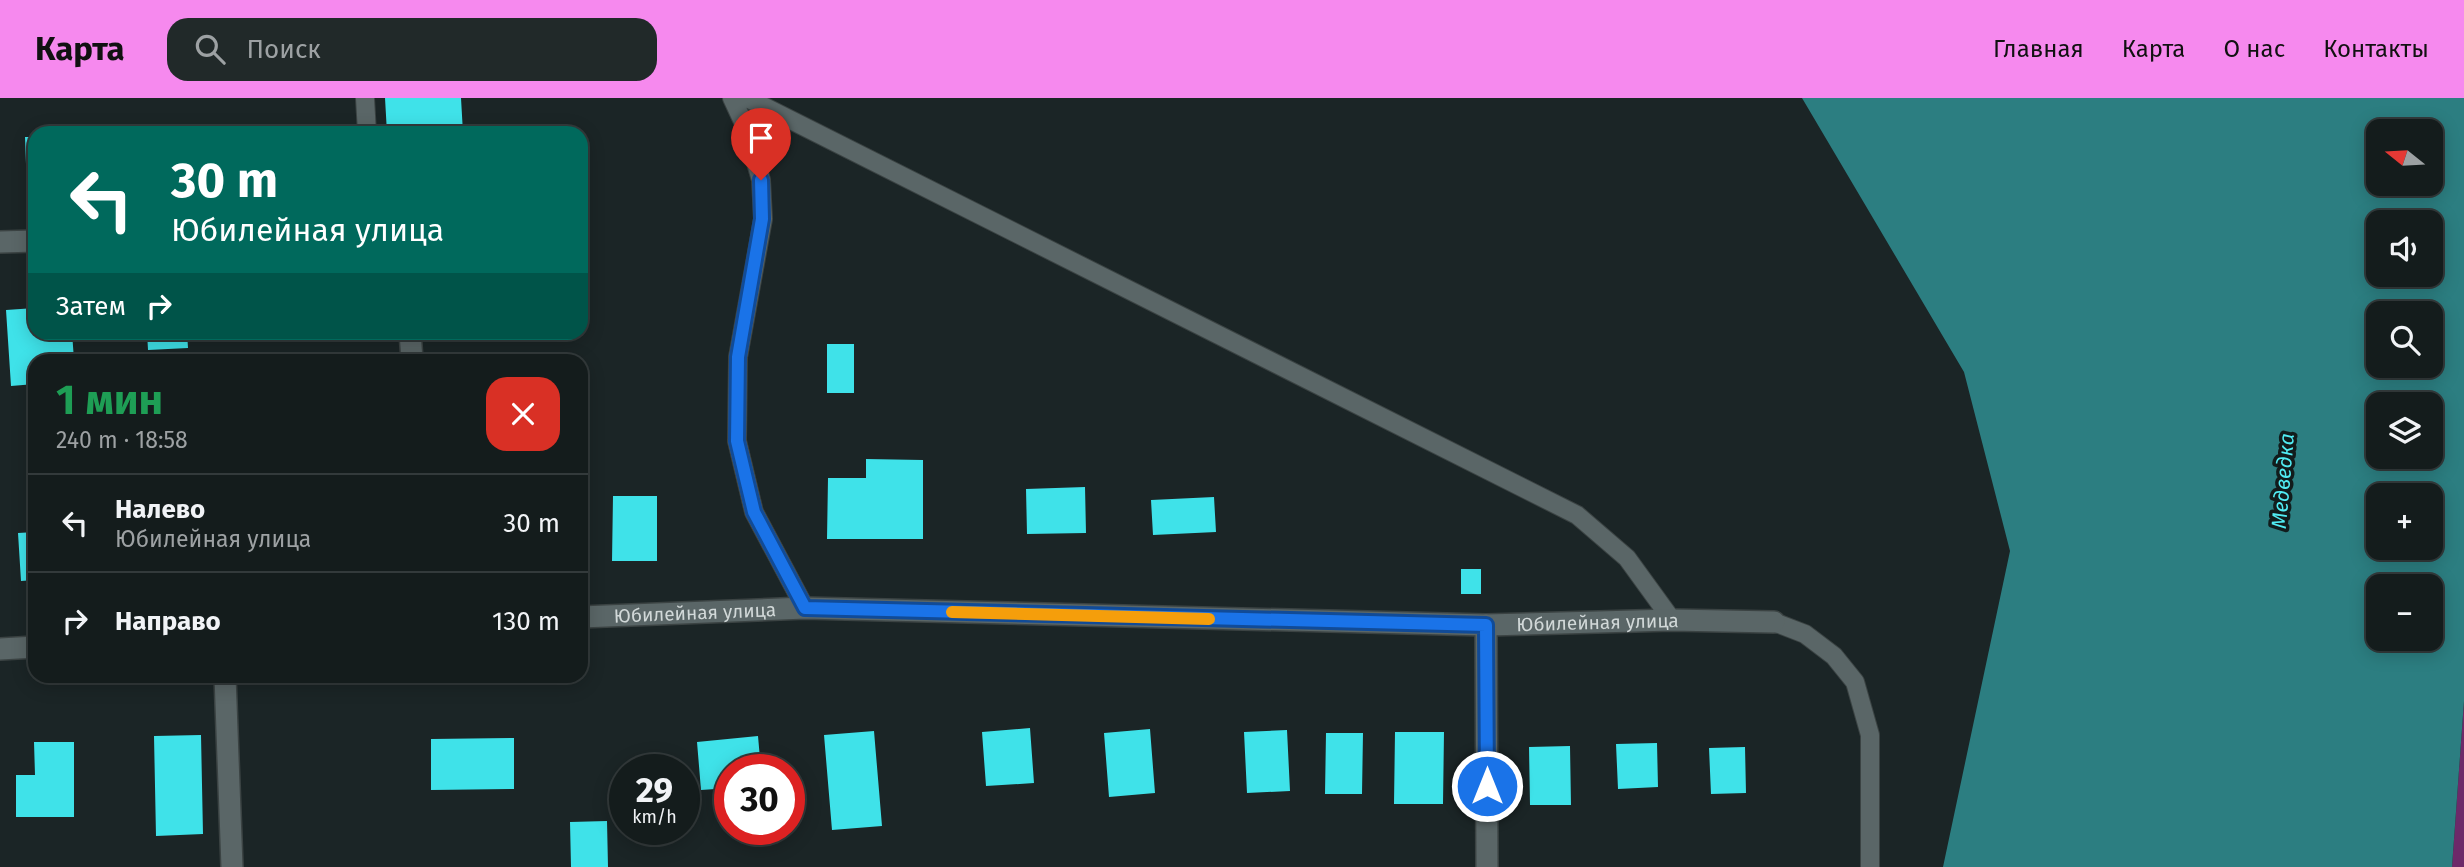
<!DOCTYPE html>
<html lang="ru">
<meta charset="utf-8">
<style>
body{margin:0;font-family:"Fira Sans",sans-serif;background:#212929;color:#f1f3f6;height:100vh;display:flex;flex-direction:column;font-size:26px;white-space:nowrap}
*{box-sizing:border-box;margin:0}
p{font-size:23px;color:#9da1a3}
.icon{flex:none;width:38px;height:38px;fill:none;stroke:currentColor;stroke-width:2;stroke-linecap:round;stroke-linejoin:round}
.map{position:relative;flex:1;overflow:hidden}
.sheet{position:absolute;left:28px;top:256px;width:560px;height:329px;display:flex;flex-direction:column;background:#141c1c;border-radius:21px;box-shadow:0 4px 18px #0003,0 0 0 2px #333a3b}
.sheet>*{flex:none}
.top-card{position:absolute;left:28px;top:28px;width:560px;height:214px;border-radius:21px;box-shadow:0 4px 18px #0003,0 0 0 2px #333a3b;background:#00695c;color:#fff;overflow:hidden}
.needle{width:46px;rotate:288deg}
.controls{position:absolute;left:2366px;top:21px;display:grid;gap:14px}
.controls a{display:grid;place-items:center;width:77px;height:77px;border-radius:14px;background:#141c1c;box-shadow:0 4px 18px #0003,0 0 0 2px #333a3b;font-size:35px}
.speed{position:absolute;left:609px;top:656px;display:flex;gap:14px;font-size:35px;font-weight:700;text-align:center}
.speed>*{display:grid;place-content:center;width:91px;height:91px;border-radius:50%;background:#141c1c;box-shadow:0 4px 18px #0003,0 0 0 2px #333a3b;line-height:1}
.speed small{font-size:18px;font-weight:400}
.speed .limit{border:10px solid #d22;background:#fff;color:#111}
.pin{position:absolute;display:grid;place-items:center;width:60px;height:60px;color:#fff;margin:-72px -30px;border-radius:50% 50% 50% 0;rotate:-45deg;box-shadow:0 0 7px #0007}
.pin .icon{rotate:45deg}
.me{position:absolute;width:77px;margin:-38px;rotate:0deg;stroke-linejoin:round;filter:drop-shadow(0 0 5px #0008)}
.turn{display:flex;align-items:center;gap:24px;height:147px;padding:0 28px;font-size:32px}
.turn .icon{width:91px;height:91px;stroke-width:2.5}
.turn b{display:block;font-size:49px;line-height:60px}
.then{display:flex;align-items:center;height:66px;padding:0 28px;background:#0003;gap:14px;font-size:26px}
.round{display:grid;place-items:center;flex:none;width:74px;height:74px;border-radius:21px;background:#212929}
.headline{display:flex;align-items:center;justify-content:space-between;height:119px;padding:0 28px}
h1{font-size:42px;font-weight:700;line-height:52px;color:#1e9e55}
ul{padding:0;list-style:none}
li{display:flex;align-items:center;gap:21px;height:98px;padding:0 28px;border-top:2px solid #333a3b}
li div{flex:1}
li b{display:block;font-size:26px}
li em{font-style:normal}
header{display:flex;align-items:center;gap:42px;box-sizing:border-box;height:98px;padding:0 35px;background:#f689ee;color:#111}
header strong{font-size:33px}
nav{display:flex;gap:38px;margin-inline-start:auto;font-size:24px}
.search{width:490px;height:63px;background:#212929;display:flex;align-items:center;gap:18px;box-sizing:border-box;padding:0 24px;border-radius:21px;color:#9da1a3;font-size:26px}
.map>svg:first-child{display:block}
.forest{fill:#6d2969}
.water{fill:#2c7e81;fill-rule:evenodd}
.building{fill:#3fe2e9}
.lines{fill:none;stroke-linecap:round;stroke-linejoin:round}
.lane-casing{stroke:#3b4343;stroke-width:20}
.street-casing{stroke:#3b4343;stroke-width:24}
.lane{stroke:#5a6667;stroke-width:18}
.street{stroke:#5a6667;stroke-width:21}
.route-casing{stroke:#114b97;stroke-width:18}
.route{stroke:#1a73e8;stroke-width:12}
.slow{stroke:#f59e0b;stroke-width:12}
.labels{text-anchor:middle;stroke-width:7;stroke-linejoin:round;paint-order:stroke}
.street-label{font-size:19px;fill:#d1d8d8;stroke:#121c1c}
.water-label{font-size:21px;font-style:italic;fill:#51ecf3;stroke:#121c1c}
</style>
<header>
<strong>Карта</strong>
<div class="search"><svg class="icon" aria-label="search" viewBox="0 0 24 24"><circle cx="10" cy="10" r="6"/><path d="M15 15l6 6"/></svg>Поиск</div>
<nav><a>Главная</a><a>Карта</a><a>О нас</a><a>Контакты</a></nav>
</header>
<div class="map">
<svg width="2464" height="769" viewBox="0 0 2464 769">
<rect width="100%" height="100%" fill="#1b2526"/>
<path class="forest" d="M2464 603V769H2452Z"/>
<path class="water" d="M1802 0H2464V603L2452 769H1943L2010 453 1964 274ZM2378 33H2431V86H2378ZM2431 124V177H2378V124ZM2431 215V268H2378V215ZM2378 306H2431V359H2378ZM2431 397V450H2378V397ZM2431 488V541H2378V488Z"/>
<path class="building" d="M385 0H461L463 35H387Z
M25 39H35V92L27 93Z
M35 210V234H72L74 262H35V286L11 288 6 212Z
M147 234H187L188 250 148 252Z
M827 246H854V295H827Z
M866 361 923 362V441H827L828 380H866Z
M1085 389 1086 435 1027 436 1026 391Z
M613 398H657V463H612Z
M1214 399 1216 434 1153 437 1151 402Z
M35 434V482L21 483 18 435Z
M1461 471H1481V496H1461Z
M1030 630 1034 685 986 688 982 634Z
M1150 631 1155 695 1109 699 1104 635Z
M1287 632 1290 693 1247 695 1244 634Z
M874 633 882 728 832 732 824 637Z
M1395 634H1444L1443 706H1394Z
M1326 635H1363L1362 696H1325Z
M201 637 203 736 156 738 154 638Z
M758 638 761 672H730V690L701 692 697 644Z
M514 640V691L431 692V641Z
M34 644H74V719H16V677H35Z
M1657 645 1658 689 1618 691 1616 646Z
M1570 648 1571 707H1530L1529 649Z
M1745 649 1746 695 1711 696 1709 650Z
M607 723 608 769H571L570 724Z"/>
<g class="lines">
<defs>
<path id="lane" d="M365 0 367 35
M732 0 745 28 761 82 763 121 738 259 737 343 754 414 805 510
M747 0 1577 417 1627 460 1672 522
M1774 524 1805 536 1834 558 1855 584 1870 637V769"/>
<g id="street">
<path d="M0 144 35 143"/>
<path d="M410 234 412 262"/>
<path id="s1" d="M581 519 805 510 1486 527 1672 522 1774 524"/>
<path d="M1486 527 1487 769"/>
<path d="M0 551 35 549"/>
<path d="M225 578 232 769"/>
</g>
</defs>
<use href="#lane" class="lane-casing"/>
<use href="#street" class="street-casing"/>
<use href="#lane" class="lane"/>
<use href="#street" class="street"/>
</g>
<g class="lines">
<defs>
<path id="route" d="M761 82 762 121 738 259 737 343 754 414 805 510 1486 527 1487 688"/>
</defs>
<use href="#route" class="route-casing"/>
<use href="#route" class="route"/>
<path class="slow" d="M952 514 1209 521"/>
</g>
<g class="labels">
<g class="street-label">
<text dy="7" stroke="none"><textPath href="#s1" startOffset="114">Юбилейная улица</textPath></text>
<text dy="7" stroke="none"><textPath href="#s1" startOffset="1017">Юбилейная улица</textPath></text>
</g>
<g class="water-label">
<text transform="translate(2283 383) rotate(-85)" y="7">Медведка</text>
</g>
</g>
</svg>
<div class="controls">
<a><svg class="needle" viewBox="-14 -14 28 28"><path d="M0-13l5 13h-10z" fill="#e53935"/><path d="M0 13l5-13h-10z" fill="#9da1a3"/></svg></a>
<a><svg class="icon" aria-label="sound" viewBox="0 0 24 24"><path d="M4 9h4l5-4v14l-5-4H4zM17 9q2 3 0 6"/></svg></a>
<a><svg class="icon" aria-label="search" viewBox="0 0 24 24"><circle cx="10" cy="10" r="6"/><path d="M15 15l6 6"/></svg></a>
<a><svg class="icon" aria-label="layers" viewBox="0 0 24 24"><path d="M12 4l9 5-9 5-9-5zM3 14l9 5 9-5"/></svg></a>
<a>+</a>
<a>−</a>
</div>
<div class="speed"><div>29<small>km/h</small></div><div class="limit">30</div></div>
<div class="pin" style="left:761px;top:82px;background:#d93025"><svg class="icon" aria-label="arrive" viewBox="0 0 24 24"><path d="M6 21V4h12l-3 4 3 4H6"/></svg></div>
<svg class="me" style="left:1487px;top:688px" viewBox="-20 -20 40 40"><circle r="17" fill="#1a73e8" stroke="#fff" stroke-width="3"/><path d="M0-11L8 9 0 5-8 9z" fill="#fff"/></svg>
<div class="top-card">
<div class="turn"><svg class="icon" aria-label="left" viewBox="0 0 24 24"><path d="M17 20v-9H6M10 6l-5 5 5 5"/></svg><div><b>30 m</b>Юбилейная улица</div></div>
<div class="then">Затем<svg class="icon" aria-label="right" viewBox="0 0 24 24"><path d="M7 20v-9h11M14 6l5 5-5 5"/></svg></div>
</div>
<section class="sheet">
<div class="headline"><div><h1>1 мин</h1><p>240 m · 18:58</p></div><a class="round" style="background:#d93025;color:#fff"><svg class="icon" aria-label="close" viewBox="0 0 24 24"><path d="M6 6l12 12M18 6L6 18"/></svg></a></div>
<ul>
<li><svg class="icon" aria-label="left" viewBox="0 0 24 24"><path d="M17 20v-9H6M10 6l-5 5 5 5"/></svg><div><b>Налево</b><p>Юбилейная улица</p></div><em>30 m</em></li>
<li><svg class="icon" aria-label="right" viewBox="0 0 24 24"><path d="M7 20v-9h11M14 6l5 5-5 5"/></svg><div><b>Направо</b></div><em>130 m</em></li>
</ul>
</section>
</div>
